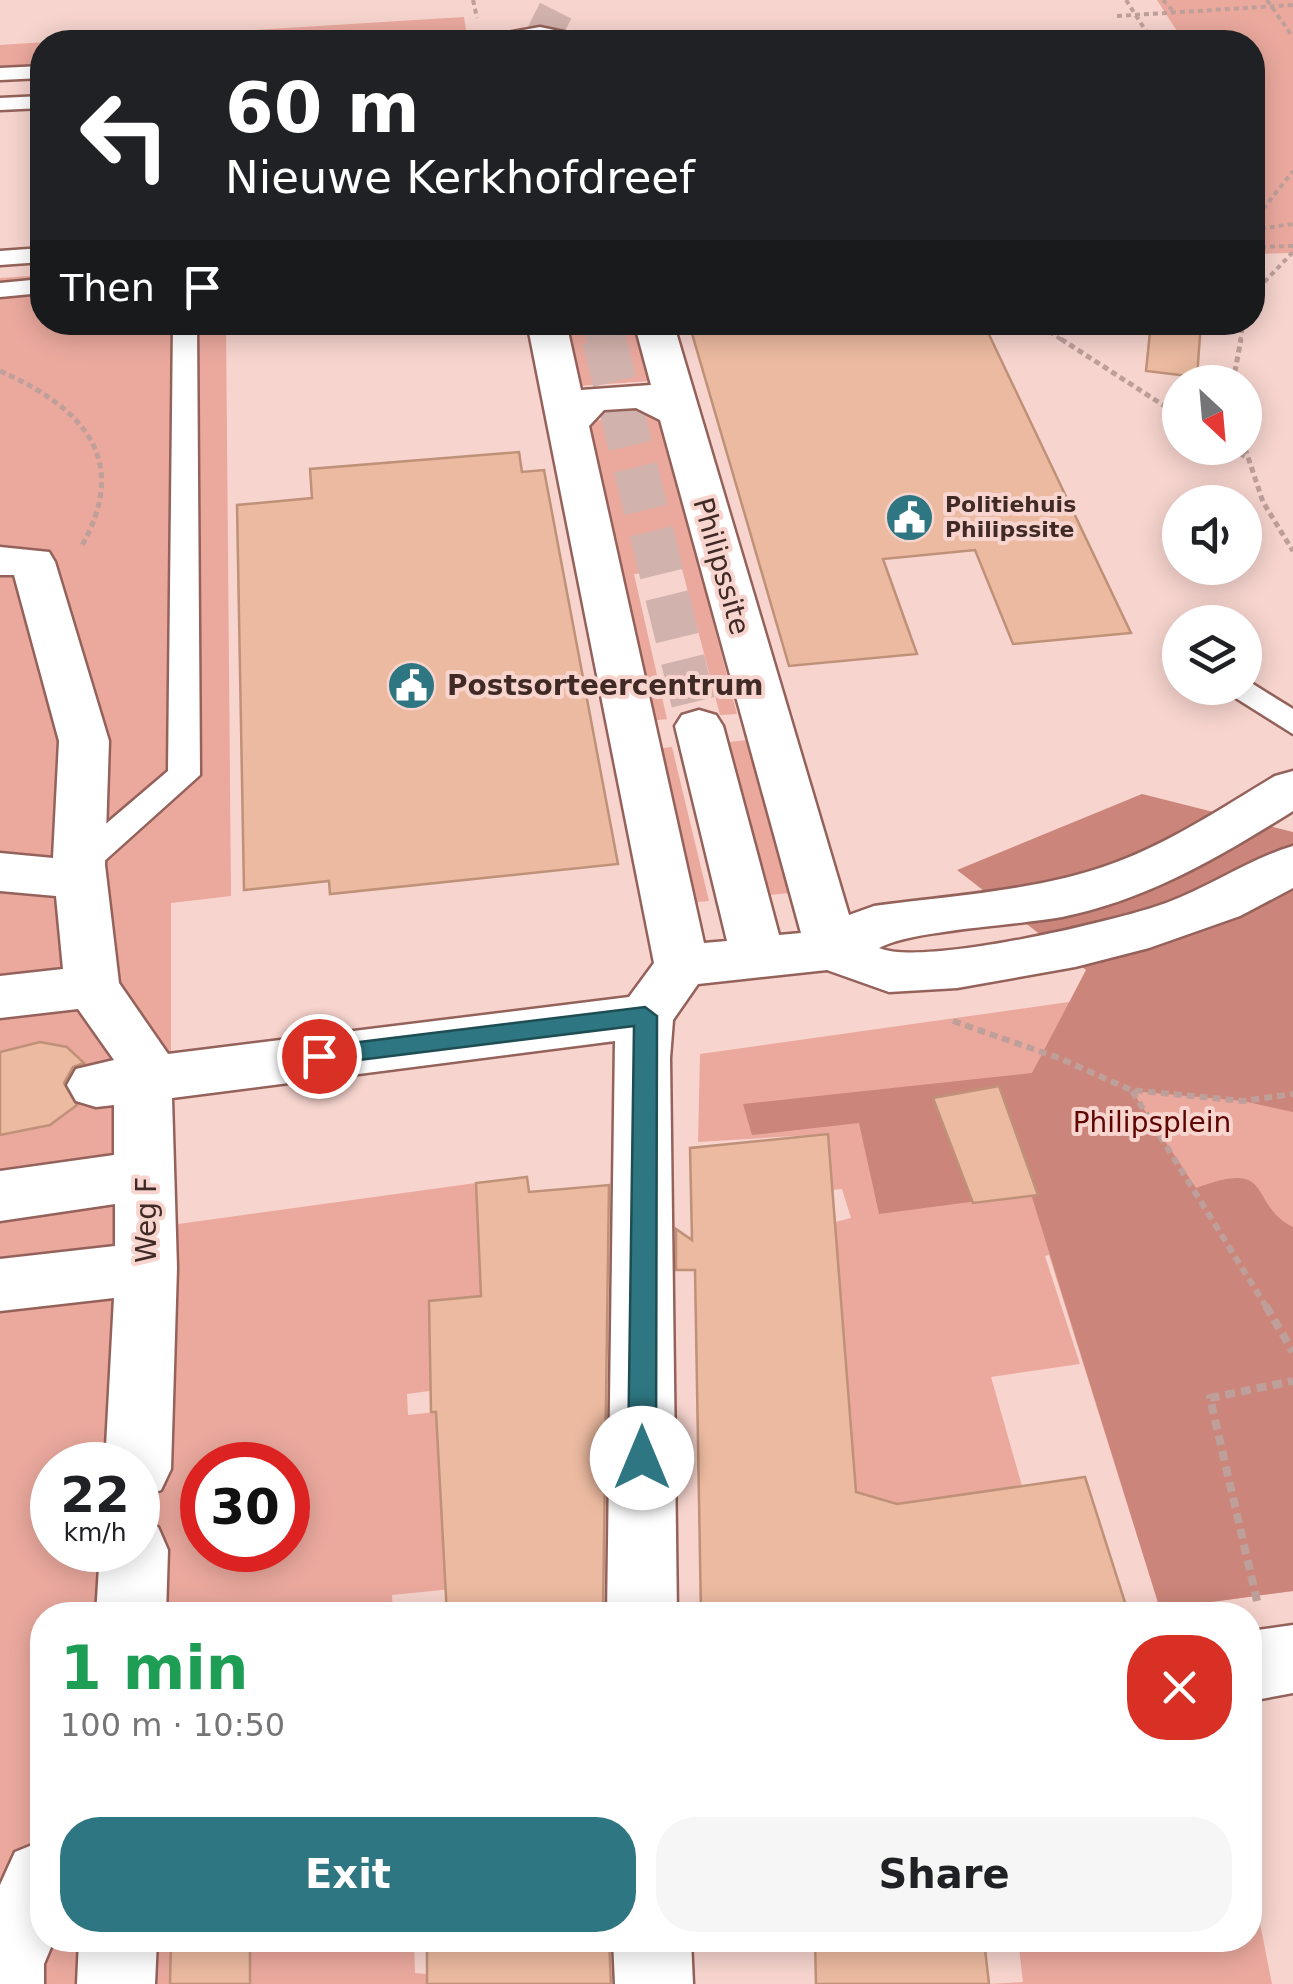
<!DOCTYPE html>
<meta charset="utf-8">
<style>
body{margin:0;font-family:"DejaVu Sans",sans-serif;background:#f6f6f6;color:#202124;height:100vh;display:flex;flex-direction:column;font-size:38px;white-space:nowrap}
*{box-sizing:border-box;margin:0}
p{font-size:32px;color:#757577}
.icon{flex:none;width:55px;height:55px;fill:none;stroke:currentColor;stroke-width:2;stroke-linecap:round;stroke-linejoin:round}
.map{position:relative;flex:1;overflow:hidden}
.drawer{position:absolute;left:30px;top:1602px;width:1232px;height:350px;display:flex;flex-direction:column;background:#fff;border-radius:40px;box-shadow:0 5px 25px #0003}
.drawer>*{flex:none}
.banner{position:absolute;left:30px;top:30px;width:1235px;height:305px;border-radius:40px;box-shadow:0 5px 25px #0003;background:#202124;color:#fff;overflow:hidden}
.needle{width:65px;rotate:154deg}
.buttons{position:absolute;left:1162px;top:365px;display:grid;gap:20px}
.buttons a{display:grid;place-items:center;width:100px;height:100px;border-radius:50%;background:#fff;box-shadow:0 5px 25px #0003;font-size:50px}
.speed{position:absolute;left:30px;top:1442px;display:flex;gap:20px;font-size:50px;font-weight:700;text-align:center}
.speed>*{display:grid;place-content:center;width:130px;height:130px;border-radius:50%;background:#fff;box-shadow:0 5px 25px #0003;line-height:1}
.speed small{font-size:25px;font-weight:400}
.speed .limit{border:15px solid #d22;background:#fff;color:#111}
.pin{position:absolute;display:grid;place-items:center;width:85px;height:85px;color:#fff;margin:-42px;border:5px solid #fff;border-radius:50%;box-shadow:0 2px 10px #0007}
.me{position:absolute;width:110px;margin:-55px;rotate:0deg;stroke-linejoin:round;filter:drop-shadow(0 0 8px #0008)}
.turn{display:flex;align-items:center;gap:35px;height:210px;padding:0 30px;font-size:45px}
.turn .icon{width:130px;height:130px;stroke-width:2.5}
.turn b{display:block;font-size:70px;line-height:85px}
.then{display:flex;align-items:center;height:95px;padding:0 30px;background:#0003;gap:20px;font-size:38px}
.round{display:grid;place-items:center;flex:none;width:105px;height:105px;border-radius:40px;background:#f6f6f6}
.head{display:flex;align-items:center;justify-content:space-between;height:170px;padding:0 30px}
h1{font-size:60px;font-weight:600;line-height:75px;color:#1e9e55}
.primary-button{display:flex;gap:20px;margin-top:auto;padding:20px 30px}
.primary-button a{flex:1;height:115px;border-radius:40px;background:#2e7681;color:#fff;font-size:40px;font-weight:600;line-height:115px;text-align:center}
.primary-button a+a{background:#f6f6f6;color:#202124}
.map>svg:first-child{display:block}
.green{fill:#eba99e;fill-rule:evenodd}
.forest{fill:#cc857a}
.building{fill:#ebbaa0;stroke:#bf9178;stroke-width:2.5}
.lines{fill:none;stroke-linecap:round;stroke-linejoin:round}
.street-tunnel-far1{stroke:#d2b2ac;stroke-width:35;stroke-dasharray:35 18;stroke-linecap:butt}
.street-tunnel{stroke:#d2b2ac;stroke-width:44;stroke-dasharray:44 22;stroke-linecap:butt}
.lane-casing{stroke:#94625a;stroke-width:5}
.street-casing{stroke:#94625a;stroke-width:5}
.path-far3{stroke:#be9f9a;stroke-width:4;stroke-dasharray:5 4;stroke-linecap:butt}
.path-far2{stroke:#be9f9a;stroke-width:5;stroke-dasharray:6 4;stroke-linecap:butt}
.path-far1{stroke:#be9f9a;stroke-width:6;stroke-dasharray:8 5;stroke-linecap:butt}
.path{stroke:#be9f9a;stroke-width:8;stroke-dasharray:10 6;stroke-linecap:butt}
.lane{fill:#fff;fill-rule:evenodd}
.street{fill:#fff;fill-rule:evenodd}
.route{fill:#2e7681;stroke:#1e4d54;stroke-width:2.5}
.labels{text-anchor:middle;stroke-width:8;stroke-linejoin:round;paint-order:stroke}
.far-poi-label{font-size:22px;font-weight:bold;fill:#402a26;stroke:#f7d4ce;text-anchor:start}
.street-label{font-size:28px;fill:#402a26;stroke:#f7d4ce}
.poi-label{font-size:28px;font-weight:bold;fill:#402a26;stroke:#f7d4ce;text-anchor:start}
.park-label{font-size:28px;fill:#5e0503;stroke:#f7d4ce}
</style>
<div class="map">
<svg width="1293" height="1984" viewBox="0 0 1293 1984">
<rect width="100%" height="100%" fill="#f7d4ce"/>
<path class="green" d="M1157 0H1293V253L1253 254 1252 42H1184Z
M464 17 467 37 382 42H138V37Z
M108 38 107 42H42V64L0 66V45Z
M42 275V322L226 323 231 896 171 903V1225L476 1183 480 1264H498L459 1387 407 1394 408 1415 436 1412 441 1513 452 1589 392 1595 393 1615H42V1940H414L415 1973 427 1974V1984H0V278ZM52 1465H138V1550H52ZM202 1465H288V1550H202Z
M564 323H634L650 381 579 386Z
M621 411 660 418 737 714 720 715 682 569 634 574 667 719 651 721 587 425Z
M748 740 790 893 769 895 729 742Z
M672 747 709 901 688 903 653 749Z
M1293 899V1591L1160 1609 1049 1255 1045 1256 1080 1364 991 1377 1022 1486 897 1504 856 1492 835 1222 851 1218 842 1189 831 1190 828 1134 698 1142 700 1054 1083 1000Z
M1250 1873 1272 1984H989L1023 1982 1018 1940H1250Z"/>
<path class="forest" d="M1142 794 1293 832V1112L1243 1101 1132 1091 1196 1188C1277 1158 1246 1203 1293 1227V1591L1160 1609 1031 1194 879 1214 859 1123 752 1135 743 1104 1032 1073 1086 970 957 870Z"/>
<path class="building" d="M785 322H983L1131 633 1013 644 975 550 883 559 917 654 789 666 691 330Z
M1151 322H1201L1197 377 1146 371Z
M519 452 522 472 544 470 618 864 330 894 329 881 244 890 237 505 312 498 310 469Z
M40 1042 67 1047 84 1063 73 1067 64 1083 77 1105 50 1125 0 1135V1052Z
M999 1086 1038 1195 973 1203 933 1098Z
M828 1134 856 1492 897 1504 1085 1477 1129 1615H701L695 1270H676V1229L692 1240 690 1148Z
M527 1177 529 1192 609 1185 603 1615H447L436 1412H431L429 1301 481 1296 476 1183Z
M171 1940H250V1984H170Z
M427 1940H609L611 1984H427Z
M815 1940H984L989 1984H816Z"/>
<g class="lines">
<path class="street-tunnel-far1" d="M540 42 561 0
M600 322 605 342"/>
<path class="street-tunnel" d="M604 339 699 726"/>
<defs>
<path id="lane" d="M502 36 514 38 517 42H492Z
M42 66V78L0 80V68Z
M42 96V108L0 110V98Z
M42 248V262L0 265V251Z
M42 279V293L0 297V283Z
M173 322H197L200 775 91 873H67L62 865 67 857 168 771Z
M1245 679 1293 709V734L1231 695 1227 688H1245Z"/>
<path id="street" d="M540 27 578 35 583 42H490L495 35Z
M527 322H566L581 390 651 385 634 322H673L849 915 874 906C953 895 1039 891 1114 863 1172 842 1223 807 1275 776L1293 771V811C1220 857 1147 900 1062 917 1020 925 910 930 879 948 923 967 1117 921 1166 903 1210 887 1249 859 1293 846V888L1240 916 1149 948 1075 967 957 988 889 992 827 970 698 984 673 1020 670 1058 677 1615H607L615 1041 172 1098 177 1268 171 1469 161 1490 138 1499V1465H105L114 1298 0 1311V1259L115 1246V1204L0 1221V1171L114 1155V1105L96 1107 76 1101 67 1085 76 1069 114 1060 78 1009 0 1018V976L63 969 56 896 0 891V853L53 858 59 741 14 575H0V547L49 552 55 562 109 741 105 865 119 983 168 1054 629 997 654 963ZM636 408 660 420 801 933 779 935 723 726 716 715 699 710 682 715 675 726 727 941 704 943 589 426 604 410Z
M138 1519 158 1527 168 1550 166 1615H96L100 1550H138Z
M1293 1625V1693L1250 1701V1631Z
M42 1841V1940H54L44 1964V1984H0V1885L15 1852Z
M79 1940H157L155 1984H77Z
M613 1940H691L693 1984H615Z"/>
</defs>
<use href="#lane" class="lane-casing"/>
<use href="#street" class="street-casing"/>
<path class="path-far3" d="M473 0 477 18
M1126 0 1153 42
M1163 0 1175 13
M1267 0 1293 37
M1117 16 1293 5
M118 31V42
M1173 36 1176 42
M1252 223 1293 171
M1252 230 1293 224
M1252 247 1293 246
M1252 295 1293 252
M1034 322 1065 342
M702 325 741 322
M1240 342 1244 322"/>
<path class="path-far2" d="M1061 339 1180 416
M0 371C82 407 132 459 81 547
M1233 382 1241 339
M1231 448 1246 457
M1245 448 1263 502 1293 551"/>
<path class="path-far1" d="M953 1021 1059 1058 1131 1090 1243 1101 1293 1094
M1132 1091 1267 1308"/>
<path class="path" d="M1266 1306 1293 1352
M1257 1601 1210 1398 1293 1381"/>
<use href="#lane" class="lane"/>
<use href="#street" class="street"/>
</g>
<path class="route" d="M645 1007 657 1016 656 1458 652 1467 642 1471 632 1467 628 1458 634 1026 319 1065 307 1056 319 1047Z"/>
<defs>
<symbol id="civic-disc" viewBox="-11 -11 22 22"><circle r="9.5" fill="#2e7681" stroke="#f7d4ce"/><path d="M-.6-6.5H3V-4.5H.6V-3L4-1V1h2V6H-6V1h2V-1L-.6-3ZM-1.2 2.5V6h2.4V2.5Z" fill="#fff"/></symbol>
</defs>
<g fill-rule="evenodd">
<use href="#civic-disc" x="882" y="490" width="55" height="55"/>
<use href="#civic-disc" x="384" y="658" width="55" height="55"/>
</g>
<g class="labels">
<g class="far-poi-label">
<text x="945" y="512">Politiehuis<tspan x="945" dy="25">Philipssite</tspan></text>
</g>
<g class="street-label">
<text transform="translate(722 566) rotate(74)" y="10">Philipssite</text>
<text transform="translate(146 1220) rotate(-90)" y="10">Weg F</text>
</g>
<g class="poi-label">
<text x="447" y="695">Postsorteercentrum</text>
</g>
<g class="park-label">
<text x="1152" y="1132">Philipsplein</text>
</g>
</g>
</svg>
<div class="buttons">
<a><svg class="needle" viewBox="-14 -14 28 28"><path d="M0-13l5 13h-10z" fill="#e53935"/><path d="M0 13l5-13h-10z" fill="#757577"/></svg></a>
<a><svg class="icon" aria-label="sound" viewBox="0 0 24 24"><path d="M4 9h4l5-4v14l-5-4H4zM17 9q2 3 0 6"/></svg></a>
<a><svg class="icon" aria-label="layers" viewBox="0 0 24 24"><path d="M12 4l9 5-9 5-9-5zM3 14l9 5 9-5"/></svg></a>
</div>
<div class="speed"><div>22<small>km/h</small></div><div class="limit">30</div></div>
<div class="pin" style="left:319px;top:1056px;background:#d93025"><svg class="icon" aria-label="arrive" viewBox="0 0 24 24"><path d="M6 21V4h12l-3 4 3 4H6"/></svg></div>
<svg class="me" style="left:642px;top:1458px" viewBox="-20 -20 40 40"><circle r="19" fill="#fff"/><path d="M0-13L10 11 0 6-10 11z" fill="#2e7681"/></svg>
<div class="banner">
<div class="turn"><svg class="icon" aria-label="left" viewBox="0 0 24 24"><path d="M17 20v-9H6M10 6l-5 5 5 5"/></svg><div><b>60 m</b>Nieuwe Kerkhofdreef</div></div>
<div class="then">Then<svg class="icon" aria-label="arrive" viewBox="0 0 24 24"><path d="M6 21V4h12l-3 4 3 4H6"/></svg></div>
</div>
<section class="drawer">
<div class="head"><div><h1>1 min</h1><p>100 m · 10:50</p></div><a class="round" style="background:#d93025;color:#fff"><svg class="icon" aria-label="close" viewBox="0 0 24 24"><path d="M6 6l12 12M18 6L6 18"/></svg></a></div>
<div class="primary-button"><a>Exit</a><a>Share</a></div>
</section>
</div>
